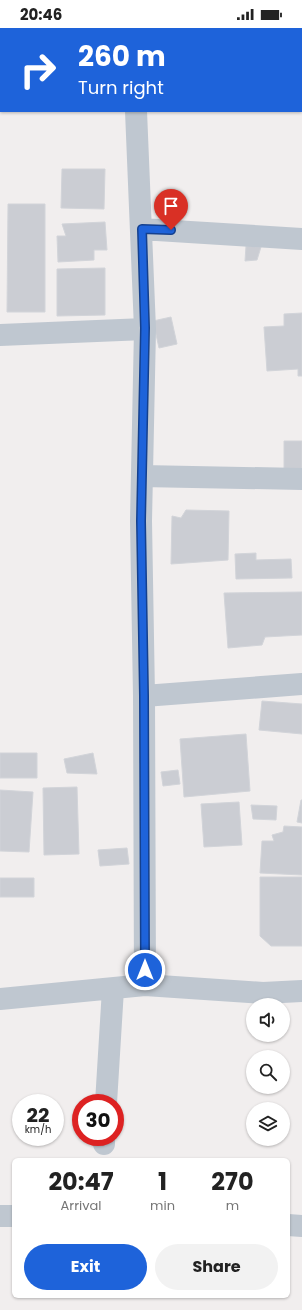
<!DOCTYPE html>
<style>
body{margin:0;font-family:Poppins,sans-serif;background:#f2f2f2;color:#222;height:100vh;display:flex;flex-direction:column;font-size:15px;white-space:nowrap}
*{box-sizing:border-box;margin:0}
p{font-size:13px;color:#767676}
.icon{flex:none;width:22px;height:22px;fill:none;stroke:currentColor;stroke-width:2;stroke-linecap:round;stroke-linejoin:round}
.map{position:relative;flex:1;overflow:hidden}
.drawer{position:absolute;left:12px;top:1130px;width:278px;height:140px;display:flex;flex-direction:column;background:#fff;border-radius:6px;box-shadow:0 1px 3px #0004}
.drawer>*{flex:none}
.hud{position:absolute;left:0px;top:0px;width:302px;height:84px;box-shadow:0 1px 3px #0004;background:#1e63da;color:#fff;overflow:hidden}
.tools{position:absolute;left:246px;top:970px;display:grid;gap:8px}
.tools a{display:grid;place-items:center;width:44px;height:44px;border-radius:50%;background:#fff;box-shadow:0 1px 3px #0004;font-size:20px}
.speed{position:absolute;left:12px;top:1066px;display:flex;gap:8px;font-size:20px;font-weight:700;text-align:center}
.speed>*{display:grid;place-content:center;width:52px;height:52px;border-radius:50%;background:#fff;box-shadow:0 1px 3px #0004;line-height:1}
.speed small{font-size:10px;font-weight:400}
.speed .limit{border:6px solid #d22;background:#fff;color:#111}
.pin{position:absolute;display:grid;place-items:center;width:34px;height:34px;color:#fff;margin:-41px -17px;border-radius:50% 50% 50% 0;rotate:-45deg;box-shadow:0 0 4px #0007}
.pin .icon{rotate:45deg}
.me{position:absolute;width:44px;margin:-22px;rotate:0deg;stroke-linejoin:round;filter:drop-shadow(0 0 3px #0008)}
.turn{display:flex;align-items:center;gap:14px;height:84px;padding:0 12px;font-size:18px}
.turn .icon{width:52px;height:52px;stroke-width:2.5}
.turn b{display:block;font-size:28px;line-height:34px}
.eta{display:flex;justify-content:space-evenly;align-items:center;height:68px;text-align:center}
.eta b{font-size:24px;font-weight:700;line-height:28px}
.cta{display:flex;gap:8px;margin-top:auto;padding:8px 12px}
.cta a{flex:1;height:46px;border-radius:24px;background:#1e63da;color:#fff;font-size:16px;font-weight:700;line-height:46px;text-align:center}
.cta a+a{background:#f2f2f2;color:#222}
.status{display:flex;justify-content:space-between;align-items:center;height:28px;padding:0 20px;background:#fff;direction:ltr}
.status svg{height:11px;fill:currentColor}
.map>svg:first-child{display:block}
.building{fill:#cbcdd3;stroke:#d2d4d9}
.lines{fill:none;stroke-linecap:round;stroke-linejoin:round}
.minor{stroke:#bfc7d0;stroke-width:22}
.route-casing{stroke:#14408e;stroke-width:10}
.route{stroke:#1e63da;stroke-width:7}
</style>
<div class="status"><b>20:46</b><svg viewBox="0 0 49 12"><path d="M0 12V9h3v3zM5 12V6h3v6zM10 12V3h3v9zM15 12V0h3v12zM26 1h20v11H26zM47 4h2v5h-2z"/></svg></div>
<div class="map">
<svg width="302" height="1282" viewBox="0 0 302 1282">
<rect width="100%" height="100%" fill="#f1eeee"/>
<path class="building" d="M0 34H1V80H0Z
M62 141H105L104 181 61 180Z
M8 176H45V284H7Z
M105 194 107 222H94V232L58 234 57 208H66L62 196Z
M246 218 261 219 257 232 245 233Z
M105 240V287L57 288V241Z
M302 285V348H298V341L267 343 264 299 284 298V286Z
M171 289 177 316 159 320 153 293Z
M284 413H302V444H284Z
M186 482 229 483 228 532 171 536 172 488 181 490Z
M256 525V532L291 531 292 550 236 551 235 526Z
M302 564V607L265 609 262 617 228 620 224 565Z
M262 673 302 676V706L259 702Z
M246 706 250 763 184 769 180 711Z
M0 725H37V750H0Z
M93 725 97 746 67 745 64 731Z
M178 742 180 756 163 758 161 744Z
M77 759 79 826 44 827 43 760Z
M0 762 33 764 29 824 0 823Z
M301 772H302V795L297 794Z
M239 774 242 817 204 819 201 776Z
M251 777 277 778 276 792 253 791Z
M284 798 302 799V847L260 845 262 813H274L272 807 283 804Z
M127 820 129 836 100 838 98 822Z
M260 849H302V918H271L260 908Z
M0 850H34V869H0Z"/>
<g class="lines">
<path class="minor" d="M7 0 24 1
M132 0 133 1
M301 66H302
M136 83 145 301 141 493 144 668 145 957
M141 201 302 211
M0 307 145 301
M142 448 302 451
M144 668 302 656
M0 971 145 957 263 965 302 963
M106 1075 113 961
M104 1116V1109
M0 1188H14
M288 1197 302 1198"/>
</g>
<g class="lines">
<defs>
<path id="route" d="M145 942 144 668 141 493 145 300 142 201 171 202"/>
</defs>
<use href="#route" class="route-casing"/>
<use href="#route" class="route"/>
</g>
</svg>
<div class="tools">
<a><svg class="icon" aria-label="sound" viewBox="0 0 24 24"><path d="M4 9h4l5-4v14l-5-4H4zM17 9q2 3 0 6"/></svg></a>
<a><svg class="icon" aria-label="search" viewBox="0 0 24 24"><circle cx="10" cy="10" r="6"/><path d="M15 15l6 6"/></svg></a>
<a><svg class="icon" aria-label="layers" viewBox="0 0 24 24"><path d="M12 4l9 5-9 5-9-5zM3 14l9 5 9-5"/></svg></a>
</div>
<div class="speed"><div>22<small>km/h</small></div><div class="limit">30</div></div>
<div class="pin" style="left:171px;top:202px;background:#d93025"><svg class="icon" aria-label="arrive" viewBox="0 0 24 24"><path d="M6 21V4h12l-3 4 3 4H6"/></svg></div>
<svg class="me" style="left:145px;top:942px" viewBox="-20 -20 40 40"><circle r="17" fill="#1e63da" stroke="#fff" stroke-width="3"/><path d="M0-11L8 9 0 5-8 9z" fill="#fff"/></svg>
<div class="hud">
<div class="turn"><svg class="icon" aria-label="right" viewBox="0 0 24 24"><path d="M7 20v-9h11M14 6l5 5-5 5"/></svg><div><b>260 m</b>Turn right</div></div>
</div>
<section class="drawer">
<div class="eta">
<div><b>20:47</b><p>Arrival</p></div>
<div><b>1</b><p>min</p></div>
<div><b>270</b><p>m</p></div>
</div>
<div class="cta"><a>Exit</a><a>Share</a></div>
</section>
</div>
